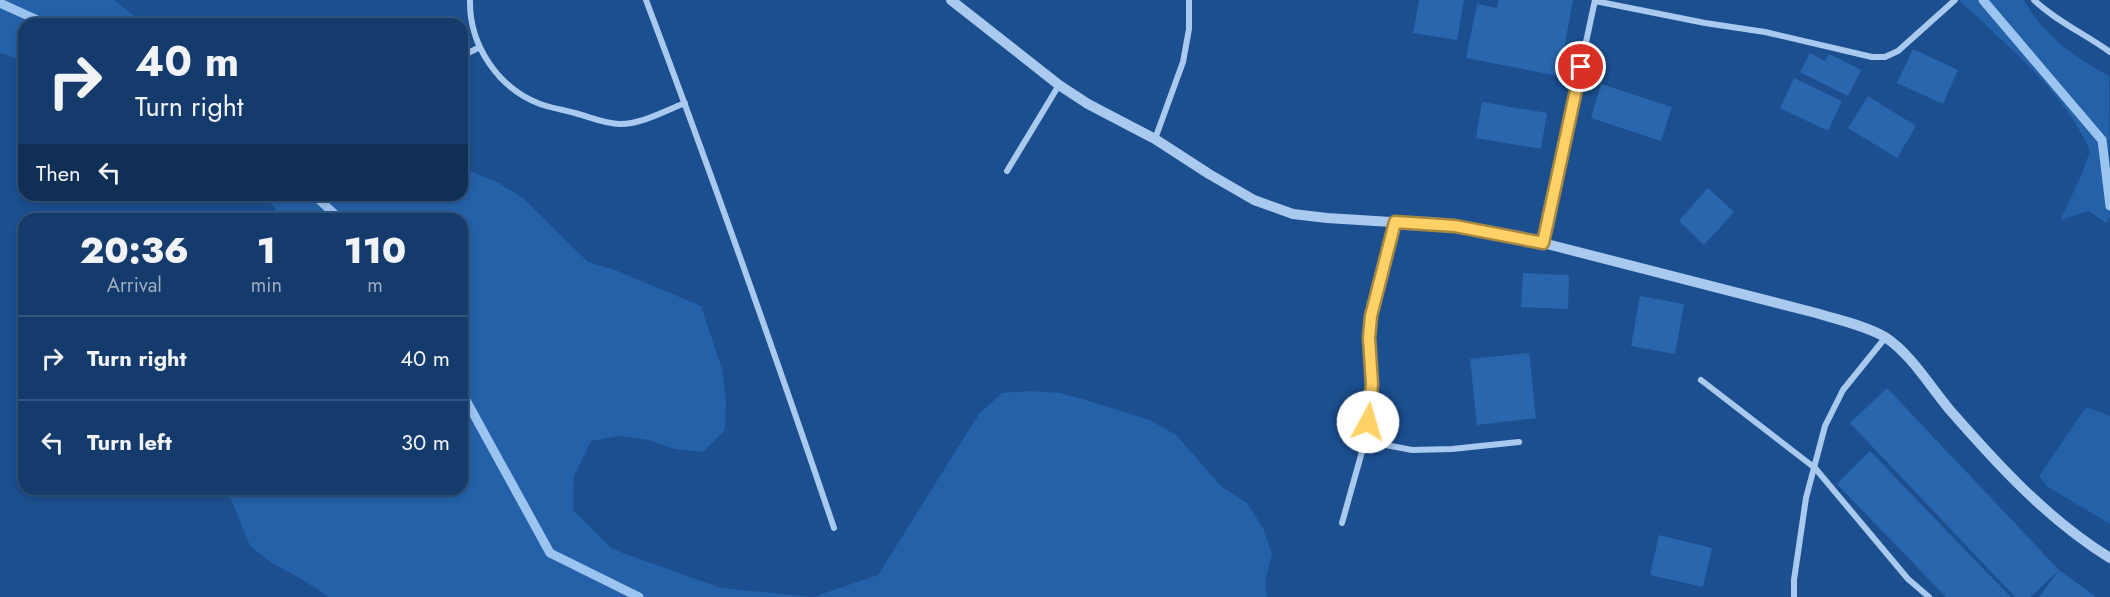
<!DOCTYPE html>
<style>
body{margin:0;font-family:Jost,sans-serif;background:#214673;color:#f1f3f6;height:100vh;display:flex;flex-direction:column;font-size:22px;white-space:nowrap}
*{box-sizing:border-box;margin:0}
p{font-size:20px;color:#9dadc1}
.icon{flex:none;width:33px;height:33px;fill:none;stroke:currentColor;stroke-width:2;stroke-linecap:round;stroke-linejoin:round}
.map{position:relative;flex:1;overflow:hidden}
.drawer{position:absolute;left:18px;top:213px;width:450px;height:282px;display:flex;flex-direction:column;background:#143b6b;border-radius:18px;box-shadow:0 3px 9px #0003,0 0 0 2px #33557e}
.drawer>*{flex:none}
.guide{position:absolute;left:18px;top:18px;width:450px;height:183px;border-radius:18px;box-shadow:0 3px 9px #0003,0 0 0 2px #33557e;background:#143b6b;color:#f1f3f6;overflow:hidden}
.pin{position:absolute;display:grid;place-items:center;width:51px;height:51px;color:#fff;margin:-26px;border:3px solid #fff;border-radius:50%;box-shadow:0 2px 6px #0007}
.me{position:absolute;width:66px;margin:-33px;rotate:6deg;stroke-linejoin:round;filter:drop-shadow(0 0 4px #0008)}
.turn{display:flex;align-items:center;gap:21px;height:126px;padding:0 18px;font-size:27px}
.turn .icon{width:78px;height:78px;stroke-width:2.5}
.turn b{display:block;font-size:42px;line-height:51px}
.then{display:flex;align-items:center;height:57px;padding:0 18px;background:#0003;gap:12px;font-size:22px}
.eta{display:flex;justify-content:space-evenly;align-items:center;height:102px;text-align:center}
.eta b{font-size:36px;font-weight:800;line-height:42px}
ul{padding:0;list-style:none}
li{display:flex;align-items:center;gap:18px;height:84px;padding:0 18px;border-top:2px solid #33557e}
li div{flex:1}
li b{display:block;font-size:22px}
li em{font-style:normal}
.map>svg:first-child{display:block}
.green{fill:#2461a8}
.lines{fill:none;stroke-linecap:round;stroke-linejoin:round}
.stream{stroke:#9cc4f0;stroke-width:9}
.building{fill:#2a66ad}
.minor{stroke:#a9c9ee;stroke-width:6}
.tertiary{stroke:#a9c9ee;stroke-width:10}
.route-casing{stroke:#a68842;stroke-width:15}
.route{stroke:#ffd166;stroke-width:10}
</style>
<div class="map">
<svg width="2110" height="597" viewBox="0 0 2110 597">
<rect width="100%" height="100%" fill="#1b4f8f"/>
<path class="green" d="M0 0H114L144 24H24V61L0 53Z
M1959 0H2023C2048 38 2070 54 2109 76L2110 217 2106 223 2089 211 2060 220 2081 176 2090 151C2065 92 2005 44 1959 0Z
M462 168 499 183 523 198 588 262 615 270 701 306 722 369 726 401 725 430 703 452 675 449 648 440 620 436 591 441 574 476 573 510 612 549 721 588 812 597H329L300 578 273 564 250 546 231 499 221 489H462V219H276L275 207 259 195H462Z
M1029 391 1060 393 1089 401 1150 420 1176 435 1222 487 1247 503 1263 528 1272 554 1265 581 1267 597H813L878 575 979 414 1002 393Z
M2086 407 2110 416V524L2048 487 2039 476Z"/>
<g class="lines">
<path class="stream" d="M1983 0 2102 140 2110 206
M0 3 46 24
M314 195 340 219
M462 393 550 553 639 597"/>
</g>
<path class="building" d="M1419 0H1464L1457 40 1413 33Z
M1499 0H1573L1559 76 1466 58 1477 4 1497 8Z
M1913 49 1958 70 1943 104 1897 83Z
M1810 53 1825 61 1829 54 1861 70 1848 96 1800 72Z
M1794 78 1842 101 1828 131 1780 108Z
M1601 84 1672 107 1661 141 1591 118Z
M1868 96 1916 126 1897 158 1848 128Z
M1482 102 1547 113 1541 149 1476 138Z
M1708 188 1734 212 1704 245 1679 221Z
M1523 273 1569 275 1568 309 1521 307Z
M1640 296 1684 304 1675 354 1631 346Z
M1529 353 1536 418 1477 425 1470 359Z
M1887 388 2059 570 2030 597H2015L1850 423Z
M1870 451 1970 555 2011 597H1946L1889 538 1837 484Z
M1659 535 1712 548 1703 587 1650 575Z
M2059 570 2096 597H2039Z"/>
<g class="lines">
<path class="minor" d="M470 0C469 45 498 88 540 104 551 108 564 110 575 113 590 117 605 124 620 124 642 124 664 111 685 103
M646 0C712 175 774 351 834 528
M2034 0C2056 21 2085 34 2110 52
M1595 1 1705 23 1765 32 1872 57H1885L1898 51 1955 0
M462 56 480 47
M1155 139 1183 62 1189 29V0
M1007 171 1059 85
M1543 243 1595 0
M1701 380 1815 468 1908 579 1929 597
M1365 441 1412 450 1452 449 1519 442
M1342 523 1365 441 1372 384 1369 338 1371 317 1387 247 1395 222
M1794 597V580L1806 498 1825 426 1843 390 1885 338"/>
<path class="tertiary" d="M951 0 1059 85 1088 104 1155 139 1209 174 1254 200 1293 214 1327 218 1455 226 1543 243 1816 313C1838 320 1864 325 1885 337 1911 354 1929 385 1949 409 1997 464 2047 519 2110 558"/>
</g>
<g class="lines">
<defs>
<path id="route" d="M1368 422 1372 384 1369 338 1371 316 1395 222 1455 226 1543 243 1581 67"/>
</defs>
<use href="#route" class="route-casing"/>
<use href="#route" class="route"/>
</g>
</svg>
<div class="pin" style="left:1581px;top:67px;background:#d93025"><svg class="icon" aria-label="arrive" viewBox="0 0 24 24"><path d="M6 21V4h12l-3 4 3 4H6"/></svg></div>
<svg class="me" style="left:1368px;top:422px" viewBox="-20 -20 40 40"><circle r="19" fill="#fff"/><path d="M0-13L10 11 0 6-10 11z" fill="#ffd166"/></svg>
<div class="guide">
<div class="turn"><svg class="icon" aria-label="right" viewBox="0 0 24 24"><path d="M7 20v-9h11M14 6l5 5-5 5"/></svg><div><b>40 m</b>Turn right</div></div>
<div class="then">Then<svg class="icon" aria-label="left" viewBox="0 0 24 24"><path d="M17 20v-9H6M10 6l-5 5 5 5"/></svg></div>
</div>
<section class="drawer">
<div class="eta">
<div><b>20:36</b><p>Arrival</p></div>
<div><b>1</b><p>min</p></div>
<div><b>110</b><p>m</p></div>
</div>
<ul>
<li><svg class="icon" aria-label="right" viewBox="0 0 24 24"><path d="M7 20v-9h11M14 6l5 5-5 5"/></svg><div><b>Turn right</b></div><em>40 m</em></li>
<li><svg class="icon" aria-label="left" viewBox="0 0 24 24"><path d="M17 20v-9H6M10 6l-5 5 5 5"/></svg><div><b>Turn left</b></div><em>30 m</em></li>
</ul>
</section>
</div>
